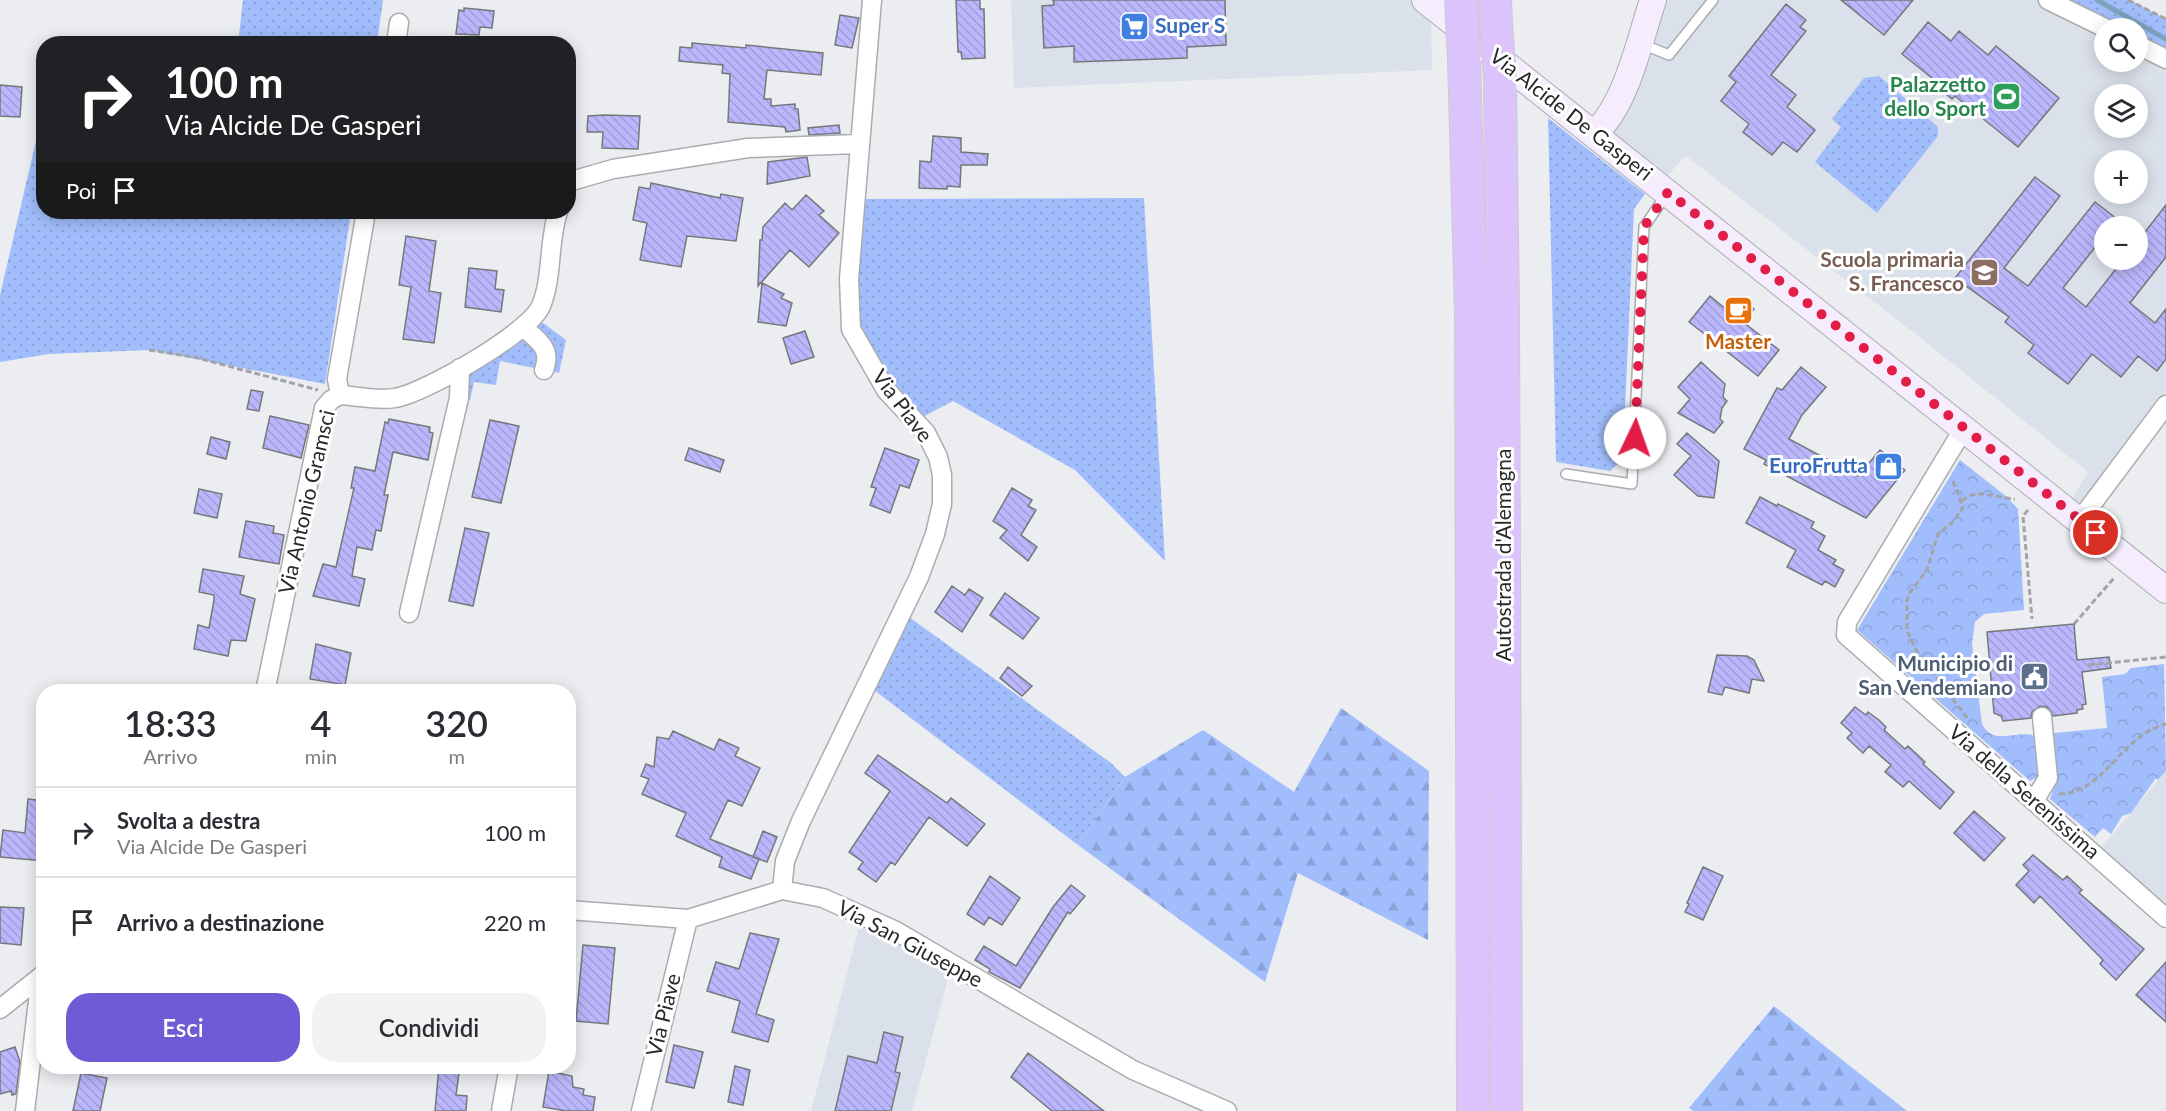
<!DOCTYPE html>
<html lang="it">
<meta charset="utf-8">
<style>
body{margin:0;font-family:Lato,sans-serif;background:#f2f2f3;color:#2b2b33;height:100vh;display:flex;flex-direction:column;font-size:22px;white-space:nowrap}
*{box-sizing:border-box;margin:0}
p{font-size:20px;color:#7c7c81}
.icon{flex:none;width:33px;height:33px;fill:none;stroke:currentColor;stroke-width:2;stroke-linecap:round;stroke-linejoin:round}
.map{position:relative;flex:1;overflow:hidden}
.side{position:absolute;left:36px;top:684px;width:540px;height:390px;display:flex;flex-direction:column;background:#fff;border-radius:24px;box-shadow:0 3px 15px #0003}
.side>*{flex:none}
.top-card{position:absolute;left:36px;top:36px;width:540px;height:183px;border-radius:24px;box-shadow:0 3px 15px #0003;background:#202124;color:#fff;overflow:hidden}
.buttons{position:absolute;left:2094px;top:18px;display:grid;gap:12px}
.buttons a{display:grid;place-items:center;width:54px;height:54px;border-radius:50%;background:#fff;box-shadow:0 3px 15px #0003;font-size:30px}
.pin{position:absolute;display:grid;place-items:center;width:51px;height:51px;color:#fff;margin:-26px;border:3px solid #fff;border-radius:50%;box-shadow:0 2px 6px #0007}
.me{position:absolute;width:66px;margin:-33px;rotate:3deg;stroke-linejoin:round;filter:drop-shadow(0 0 4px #0008)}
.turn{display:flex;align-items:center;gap:21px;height:126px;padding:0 30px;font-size:27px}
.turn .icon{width:78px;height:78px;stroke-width:2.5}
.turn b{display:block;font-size:42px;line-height:51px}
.then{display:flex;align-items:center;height:57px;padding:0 30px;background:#0003;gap:12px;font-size:22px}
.eta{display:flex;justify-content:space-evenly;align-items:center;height:102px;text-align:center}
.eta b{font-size:36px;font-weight:600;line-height:42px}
.cta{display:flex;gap:12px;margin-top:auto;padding:12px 30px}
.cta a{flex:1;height:69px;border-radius:24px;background:#6f5bd5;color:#fff;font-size:24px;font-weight:600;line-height:69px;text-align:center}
.cta a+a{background:#f2f2f3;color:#2b2b33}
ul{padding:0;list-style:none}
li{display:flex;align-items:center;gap:18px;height:90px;padding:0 30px;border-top:2px solid #e1e1e2}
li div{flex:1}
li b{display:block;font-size:22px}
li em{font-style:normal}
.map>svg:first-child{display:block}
.built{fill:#dbe1eb;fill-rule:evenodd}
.grass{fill:url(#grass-dots)}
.forest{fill:url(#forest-firs)}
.park{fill:url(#park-crowns)}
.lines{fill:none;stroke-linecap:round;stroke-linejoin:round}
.stream{stroke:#7ca2be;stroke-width:5}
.building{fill:url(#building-back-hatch);stroke:#77777b;stroke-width:1.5}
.lane-casing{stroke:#aaacaf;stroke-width:12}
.street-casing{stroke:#aaacaf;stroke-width:21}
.secondary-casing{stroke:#aaacaf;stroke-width:28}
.highway-casing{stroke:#cbcbcc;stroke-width:34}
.path{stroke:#a2a4a6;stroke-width:3;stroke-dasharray:6 3;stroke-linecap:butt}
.lane{stroke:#fff;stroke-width:9}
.street{stroke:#fff;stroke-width:18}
.secondary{stroke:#f5edfe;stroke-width:26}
.highway{stroke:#ddc3fb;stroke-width:32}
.highway-bridge-casing{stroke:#cbcbcc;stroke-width:34;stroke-linecap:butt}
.highway-bridge{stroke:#ddc3fb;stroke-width:32}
.route{stroke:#e11d48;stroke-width:10;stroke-dasharray:0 18}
.labels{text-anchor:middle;stroke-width:6;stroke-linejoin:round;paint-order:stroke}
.shop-label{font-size:21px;font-weight:bold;fill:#366cbe;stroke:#fff;text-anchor:start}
.leisure-label{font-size:21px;font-weight:bold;fill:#27864d;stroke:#fff;text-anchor:end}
.street-label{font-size:21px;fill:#272829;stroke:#fff}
.education-label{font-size:21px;font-weight:bold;fill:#785e54;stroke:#fff;text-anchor:end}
.food-label{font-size:21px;font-weight:bold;fill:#c56008;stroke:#fff}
.service-label{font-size:21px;font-weight:bold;fill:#4e5e75;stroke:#fff;text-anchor:end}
</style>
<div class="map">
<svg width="2166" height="1111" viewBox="0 0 2166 1111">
<defs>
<pattern id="grass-dots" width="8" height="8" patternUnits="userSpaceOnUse" patternTransform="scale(1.5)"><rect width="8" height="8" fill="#a1bdfc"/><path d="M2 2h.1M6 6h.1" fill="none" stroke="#8ba2d8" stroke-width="1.8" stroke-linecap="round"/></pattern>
<pattern id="forest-firs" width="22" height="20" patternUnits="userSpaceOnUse" patternTransform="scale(1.5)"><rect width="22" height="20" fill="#a1bdfc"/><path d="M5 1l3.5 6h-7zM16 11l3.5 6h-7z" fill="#8ba2d8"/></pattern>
<pattern id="park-crowns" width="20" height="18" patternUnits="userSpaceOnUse" patternTransform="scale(1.5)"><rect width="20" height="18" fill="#a1bdfc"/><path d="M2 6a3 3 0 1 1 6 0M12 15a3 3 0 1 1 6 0" fill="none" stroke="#8ba2d8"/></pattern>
<pattern id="building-back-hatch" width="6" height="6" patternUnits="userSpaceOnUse" patternTransform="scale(1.5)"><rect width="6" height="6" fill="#bab7fc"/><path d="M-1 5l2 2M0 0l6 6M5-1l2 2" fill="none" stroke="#a09dd8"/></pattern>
</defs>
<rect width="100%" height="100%" fill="#ebedf1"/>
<path class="built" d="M1011 0H1425L1431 4 1432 70 1014 88Z
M1644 0H2048L2104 28V62H2138V45L2166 59V405L2088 509H2066L2088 472 1894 317 1686 156 1659 184 1595 133ZM2104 94H2138V128H2104ZM2104 160H2138V194H2104ZM2104 226H2138V260H2104Z
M2166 771V918L2095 855Z
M862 915 952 964 912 1111H811Z"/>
<path class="grass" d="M243 0H383L377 43H238Z
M2048 0H2130L2166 19V59L2138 45V28H2105Z
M1879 76 1938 127V136L1877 213 1815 162 1841 127 1832 119 1864 78Z
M43 111 44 212H351L325 384 149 350 49 354 0 362V295Z
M1548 118 1645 194 1634 209 1623 452 1621 461 1610 471 1556 462Z
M1144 198 1165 561 1075 470 953 401 915 421 856 341 854 199Z
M535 317 566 340 559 373 500 361 496 385 474 382 470 400 459 398 460 368Z
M902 612 1111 763 1125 777 1078 845 866 684Z"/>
<path class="forest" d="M1341 708 1429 771 1428 940 1298 873 1265 982 1078 845 1125 777 1203 730 1294 792Z
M1774 1006 1907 1111H1694L1689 1108Z"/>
<path class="park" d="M1960 460 2007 497 2018 509 2024 610 1984 614 1975 622 1972 644 1982 724C1994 747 2017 729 2035 736L2041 775 2030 781 1857 630Z
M2164 664 2166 771 2158 780 2156 778 2131 813 2122 816 2111 834 2103 828 2095 837 2050 799 2057 778 2054 733 2107 728 2102 677 2125 674 2131 668Z"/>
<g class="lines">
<path class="stream" d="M2097 0 2166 39"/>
</g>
<path class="building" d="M956 0H980V9H984L985 58 962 59 961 52H958Z
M1053 0H1225L1226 45 1187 47V58L1074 62V46L1044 48 1042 6 1054 5Z
M1841 0H1913L1884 35Z
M1786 4 1806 20 1800 27 1806 31 1771 75 1796 95 1787 107 1815 130 1797 152 1783 142 1772 155 1743 132 1749 124 1721 101 1736 82 1729 76Z
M464 8 494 11 492 28 480 27 479 35 456 34 459 10 464 11Z
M840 15 859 18 852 48 835 45Z
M1928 22 1951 41 1959 31 1988 55 1996 46 2059 98 2018 147 1955 96 1952 99 1941 90 1943 87 1902 54Z
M692 43 746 48V45L823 53 821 75 767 70 764 99H771V106L795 104V109H798L800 130 786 132 785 127 728 122 730 74 722 73 723 65 679 61 680 47 692 48Z
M0 85 22 87 20 117 0 116Z
M604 115 640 116 638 149 602 148 603 132H587L588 116Z
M839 125 840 133 809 135 808 128Z
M933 136 961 138V152L988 154 987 165H961L960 187 947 186V189L919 188 920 161 931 162Z
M807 157 810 176 767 184 768 162Z
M2035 177 2060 196 2004 268 2028 286 2095 202 2126 226H2104V236L2063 288 2086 307 2123 260H2138V241L2166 205V257L2130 303 2155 323 2166 309V359L2157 371 2138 356 2121 377 2092 354 2068 384 2028 353 2034 345 2005 322 2009 317 1955 278Z
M651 183 720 198 721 194 743 198 736 241 687 236 681 267 640 260 647 223 633 220 639 187 650 189Z
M806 195 824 211 819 215 839 233 809 267 790 250 758 286 760 240H762L763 227 785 203 792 210Z
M406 236 436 241 429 291 441 293 434 343 403 339 411 287 399 285Z
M469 268 497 271 495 289 504 290 501 312 465 307Z
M762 283 784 294 781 298 792 303 786 326 758 322Z
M1710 296 1727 310 1739 297 1754 309 1743 322 1779 350 1758 376 1689 322Z
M805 331 814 357 791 364 783 338Z
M1701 362 1725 384 1723 397 1727 401 1722 408 1720 419 1723 422 1714 433 1678 413 1690 399 1678 387Z
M1801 367 1826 387 1802 415 1789 439 1858 476 1880 450 1905 470 1866 518 1764 464 1766 460 1744 449 1777 388 1782 390Z
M251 390 263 392 259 411 247 409Z
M270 416 309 425 301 458 263 448Z
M389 419 430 427 429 432 433 433 428 460 393 452 384 495H388L381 531 376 530 372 550 357 547 352 576 365 579 359 606 313 596 323 564 336 567 354 488H351L355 467 375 471 385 422 388 423Z
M490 420 519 426 501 503 472 497Z
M1687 433 1719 461 1714 498 1698 496 1674 475 1691 456 1677 444Z
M211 437 230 442 226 459 207 454Z
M689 448 724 460 720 472 685 460Z
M885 448 919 460 909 488 900 485 890 513 870 505 876 488 871 487Z
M1012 488 1032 500 1028 506 1036 510 1021 535 1037 547 1028 561 1000 538 1007 530 993 521Z
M199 489 222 494 217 518 194 513Z
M1760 497 1777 506 1778 504 1814 522 1811 528 1825 536 1818 550 1836 560 1833 564 1844 570 1835 587 1825 581 1822 585 1787 567 1796 550 1746 523Z
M246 521 274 526 273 533 284 535 279 564 239 557Z
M465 528 489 533 473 606 449 601Z
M203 569 244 576 240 594 255 599 246 641 231 640 228 656 194 649 198 625 209 628 214 600V595L199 592Z
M952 586 965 595 969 589 983 598 962 632 935 612Z
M1005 593 1039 618 1023 639 990 615Z
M2074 624 2077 660 2109 657 2111 668 2082 672 2086 704 2082 705 2083 709 2077 710V713L2053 716 2047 707 2040 706 2032 712 2031 718 2003 721 2001 716 1994 713 1987 632Z
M316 644 351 653 345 685 310 679Z
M1717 655 1747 656 1754 660 1764 681 1752 679 1749 693 1725 687 1722 695 1708 692Z
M1008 667 1032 686 1022 696 1000 678Z
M1855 707 1866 715 1868 712 1879 720 1886 727 1884 730 1905 749 1908 746 1925 762 1923 764 1954 792 1940 809 1909 781 1903 787 1885 772 1891 765 1869 746 1863 753 1847 738 1852 733 1841 723Z
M673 731 714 750 719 739 739 748 735 756 760 768 742 806 728 800 710 839 759 859 751 879 719 867 722 857 676 836 686 813 642 794 649 779 641 776 646 764 654 767 657 737 669 739Z
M878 755 947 803 951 798 985 824 967 846 929 817 895 865 891 862 876 882 858 869 863 862 849 852 890 791 865 773Z
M28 799 44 801V861L0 857 3 830 25 833Z
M1974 811 2005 838 1984 861 1954 833Z
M763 831 777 837 767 862 753 857Z
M2033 855 2063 880 2067 876 2082 890 2079 893 2144 949 2116 980 2100 964 2103 960 2040 896 2034 903 2016 885 2029 871 2023 865Z
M1703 867 1723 876 1703 920 1685 912 1689 904 1687 903Z
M990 876 1020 898 1002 925 989 917 984 925 967 914Z
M1071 885 1085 896 1070 914 1068 912 1020 988 989 972 990 969 975 960 984 946 1016 966 1053 907Z
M0 907 24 908 21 945 0 943Z
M750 933 779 939 756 1014 774 1020 768 1042 732 1032 740 1001 707 991 716 962 739 969Z
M583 945 615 948 608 1024 576 1021Z
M2166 962V1022L2136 995Z
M884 1032 903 1037 895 1072 900 1073 891 1111H835L848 1056 877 1063Z
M674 1045 703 1052 694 1088 666 1082Z
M15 1047 20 1062 16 1094 12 1095 11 1091 0 1094V1052Z
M1028 1053 1043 1064 1104 1111H1052L1011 1077Z
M439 1066H460L456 1095 467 1096 466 1111H435Z
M735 1066 750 1070 743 1105 728 1102Z
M549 1071 572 1076 573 1087 584 1089 583 1095 595 1097 593 1111H566L543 1107Z
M81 1073 107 1078 100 1111H73Z"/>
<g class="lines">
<defs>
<path id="lane" d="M1642 44 1669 55 1713 0
M1566 474 1632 484 1644 227 1666 195"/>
<path id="street" d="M2048 0 2105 28
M396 44 399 23
M2138 45 2166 59
M568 182 613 169 748 148 858 144
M524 328C539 341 552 349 544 370
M340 395C358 396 377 401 395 398 425 393 529 333 541 306 553 277 548 242 558 212
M1964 428 1847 622 1846 635 2166 918
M2080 520 2166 405
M409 613 459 398 460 368
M265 692 324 408 331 400 340 395 337 379 366 212
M2034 801 2048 778 2042 717
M782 890 785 861 801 821 919 577 935 534 942 504V475L938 457 926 433 886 390 851 329 849 279 872 0
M568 910 688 919 782 890 823 898 896 931 1133 1070 1227 1111
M0 1009 44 974
M25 1111 41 976
M501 1111 509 1066
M641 1111 688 919"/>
<path id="secondary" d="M1425 0 2166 590
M1595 133C1627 103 1639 42 1653 0"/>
<path id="highway" d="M1495 0 1496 23
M1464 58 1471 311 1473 1111
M1500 79 1503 311 1506 1111"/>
</defs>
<use href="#lane" class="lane-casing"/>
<use href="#street" class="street-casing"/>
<use href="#secondary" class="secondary-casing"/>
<use href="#highway" class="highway-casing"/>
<path class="path" d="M2128 0 2166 19
M149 350 194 357 318 390
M1953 481 1963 507 1954 521 1938 534 1927 570 1911 591 1907 600V631L1916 650 1967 718
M1962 501C1976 487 1997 498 2015 499
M2028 510 2023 516 2032 619
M2074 624 2114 578
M2088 665 2166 657
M2059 794C2105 793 2121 735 2166 724"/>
<use href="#lane" class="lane"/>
<use href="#street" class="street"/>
<use href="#secondary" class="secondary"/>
<use href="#highway" class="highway"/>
<defs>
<path id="highway-bridge" d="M1461 0 1464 58
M1496 23 1500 79"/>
</defs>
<use href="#highway-bridge" class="highway-bridge-casing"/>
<use href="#highway-bridge" class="highway-bridge"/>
</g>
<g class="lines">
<path class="route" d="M1635 438 1644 227 1668 192 2096 533"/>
</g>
<defs>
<symbol id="supermarket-square" viewBox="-11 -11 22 22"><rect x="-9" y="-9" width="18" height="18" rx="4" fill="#3f7fe0" stroke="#fff"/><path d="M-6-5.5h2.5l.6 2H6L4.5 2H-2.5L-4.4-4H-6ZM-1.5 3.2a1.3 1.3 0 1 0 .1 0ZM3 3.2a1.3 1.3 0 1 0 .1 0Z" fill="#fff"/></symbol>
<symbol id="stadium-square" viewBox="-11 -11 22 22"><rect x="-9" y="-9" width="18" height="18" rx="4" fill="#2e9e5b" stroke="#fff"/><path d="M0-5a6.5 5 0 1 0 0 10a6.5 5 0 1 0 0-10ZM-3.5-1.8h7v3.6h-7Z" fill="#fff"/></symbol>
<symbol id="school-square" viewBox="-11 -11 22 22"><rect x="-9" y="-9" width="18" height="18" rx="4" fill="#8d6e63" stroke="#fff"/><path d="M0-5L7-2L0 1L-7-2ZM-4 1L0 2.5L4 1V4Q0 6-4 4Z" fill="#fff"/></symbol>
<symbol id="cafe-square" viewBox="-11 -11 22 22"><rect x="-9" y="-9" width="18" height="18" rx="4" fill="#e8710a" stroke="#fff"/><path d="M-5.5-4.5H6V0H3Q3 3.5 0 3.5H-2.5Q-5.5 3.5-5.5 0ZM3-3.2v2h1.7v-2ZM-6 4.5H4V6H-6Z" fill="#fff"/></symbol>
<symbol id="shop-square" viewBox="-11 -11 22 22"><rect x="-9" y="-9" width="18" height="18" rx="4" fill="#3f7fe0" stroke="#fff"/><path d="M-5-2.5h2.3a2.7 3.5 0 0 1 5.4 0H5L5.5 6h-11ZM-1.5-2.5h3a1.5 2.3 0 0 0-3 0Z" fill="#fff"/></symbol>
<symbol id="civic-square" viewBox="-11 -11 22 22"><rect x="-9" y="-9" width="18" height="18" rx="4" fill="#5c6f8a" stroke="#fff"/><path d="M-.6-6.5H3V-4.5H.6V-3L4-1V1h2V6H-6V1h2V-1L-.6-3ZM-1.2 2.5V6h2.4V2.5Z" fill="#fff"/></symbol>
</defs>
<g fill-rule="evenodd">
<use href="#supermarket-square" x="1118" y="10" width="33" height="33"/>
<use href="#stadium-square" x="1990" y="80" width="33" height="33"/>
<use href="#school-square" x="1968" y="256" width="33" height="33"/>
<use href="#cafe-square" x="1722" y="294" width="33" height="33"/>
<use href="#shop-square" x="1872" y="450" width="33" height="33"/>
<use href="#civic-square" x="2018" y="660" width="33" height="33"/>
</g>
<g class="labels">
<g class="shop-label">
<text x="1155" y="33">Super S</text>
<text x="1868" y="473" text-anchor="end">EuroFrutta</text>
</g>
<g class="leisure-label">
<text x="1986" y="92">Palazzetto<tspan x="1986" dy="24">dello Sport</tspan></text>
</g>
<g class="street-label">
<text transform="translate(1571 115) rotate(38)" y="7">Via Alcide De Gasperi</text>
<text transform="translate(902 406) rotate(53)" y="7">Via Piave</text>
<text transform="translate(307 502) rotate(-77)" y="7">Via Antonio Gramsci</text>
<text transform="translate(1504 555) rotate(-90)" y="7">Autostrada d'Alemagna</text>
<text transform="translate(2024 792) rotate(41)" y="7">Via della Serenissima</text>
<text transform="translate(910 944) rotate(28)" y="7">Via San Giuseppe</text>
<text transform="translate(664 1015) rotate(-76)" y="7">Via Piave</text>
</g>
<g class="education-label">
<text x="1964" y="267">Scuola primaria<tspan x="1964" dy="24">S. Francesco</tspan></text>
</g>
<g class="food-label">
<text x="1738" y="349">Master</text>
</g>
<g class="service-label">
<text x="2013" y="671">Municipio di<tspan x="2013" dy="24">San Vendemiano</tspan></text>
</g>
</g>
</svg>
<div class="buttons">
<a><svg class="icon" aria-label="search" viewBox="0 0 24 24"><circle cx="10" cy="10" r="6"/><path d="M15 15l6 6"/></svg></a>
<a><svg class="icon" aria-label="layers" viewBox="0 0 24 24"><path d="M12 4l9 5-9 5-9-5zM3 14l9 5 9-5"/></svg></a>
<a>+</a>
<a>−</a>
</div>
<div class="pin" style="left:2096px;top:533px;background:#d93025"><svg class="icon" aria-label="arrive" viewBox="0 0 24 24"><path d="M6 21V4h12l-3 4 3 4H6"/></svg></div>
<svg class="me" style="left:1635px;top:438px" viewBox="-20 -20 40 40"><circle r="19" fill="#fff"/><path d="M0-13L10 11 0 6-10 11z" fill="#e11d48"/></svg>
<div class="top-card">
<div class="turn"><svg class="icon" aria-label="right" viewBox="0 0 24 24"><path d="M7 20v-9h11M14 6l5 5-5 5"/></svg><div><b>100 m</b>Via Alcide De Gasperi</div></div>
<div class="then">Poi<svg class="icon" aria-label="arrive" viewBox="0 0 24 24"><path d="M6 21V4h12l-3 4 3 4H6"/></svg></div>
</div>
<section class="side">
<div class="eta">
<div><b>18:33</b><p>Arrivo</p></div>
<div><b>4</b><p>min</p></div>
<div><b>320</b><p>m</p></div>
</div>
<ul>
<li><svg class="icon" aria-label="right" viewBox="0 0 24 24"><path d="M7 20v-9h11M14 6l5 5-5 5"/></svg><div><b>Svolta a destra</b><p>Via Alcide De Gasperi</p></div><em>100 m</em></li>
<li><svg class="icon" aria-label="arrive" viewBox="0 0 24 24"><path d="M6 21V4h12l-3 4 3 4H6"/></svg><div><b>Arrivo a destinazione</b></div><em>220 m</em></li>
</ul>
<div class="cta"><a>Esci</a><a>Condividi</a></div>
</section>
</div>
